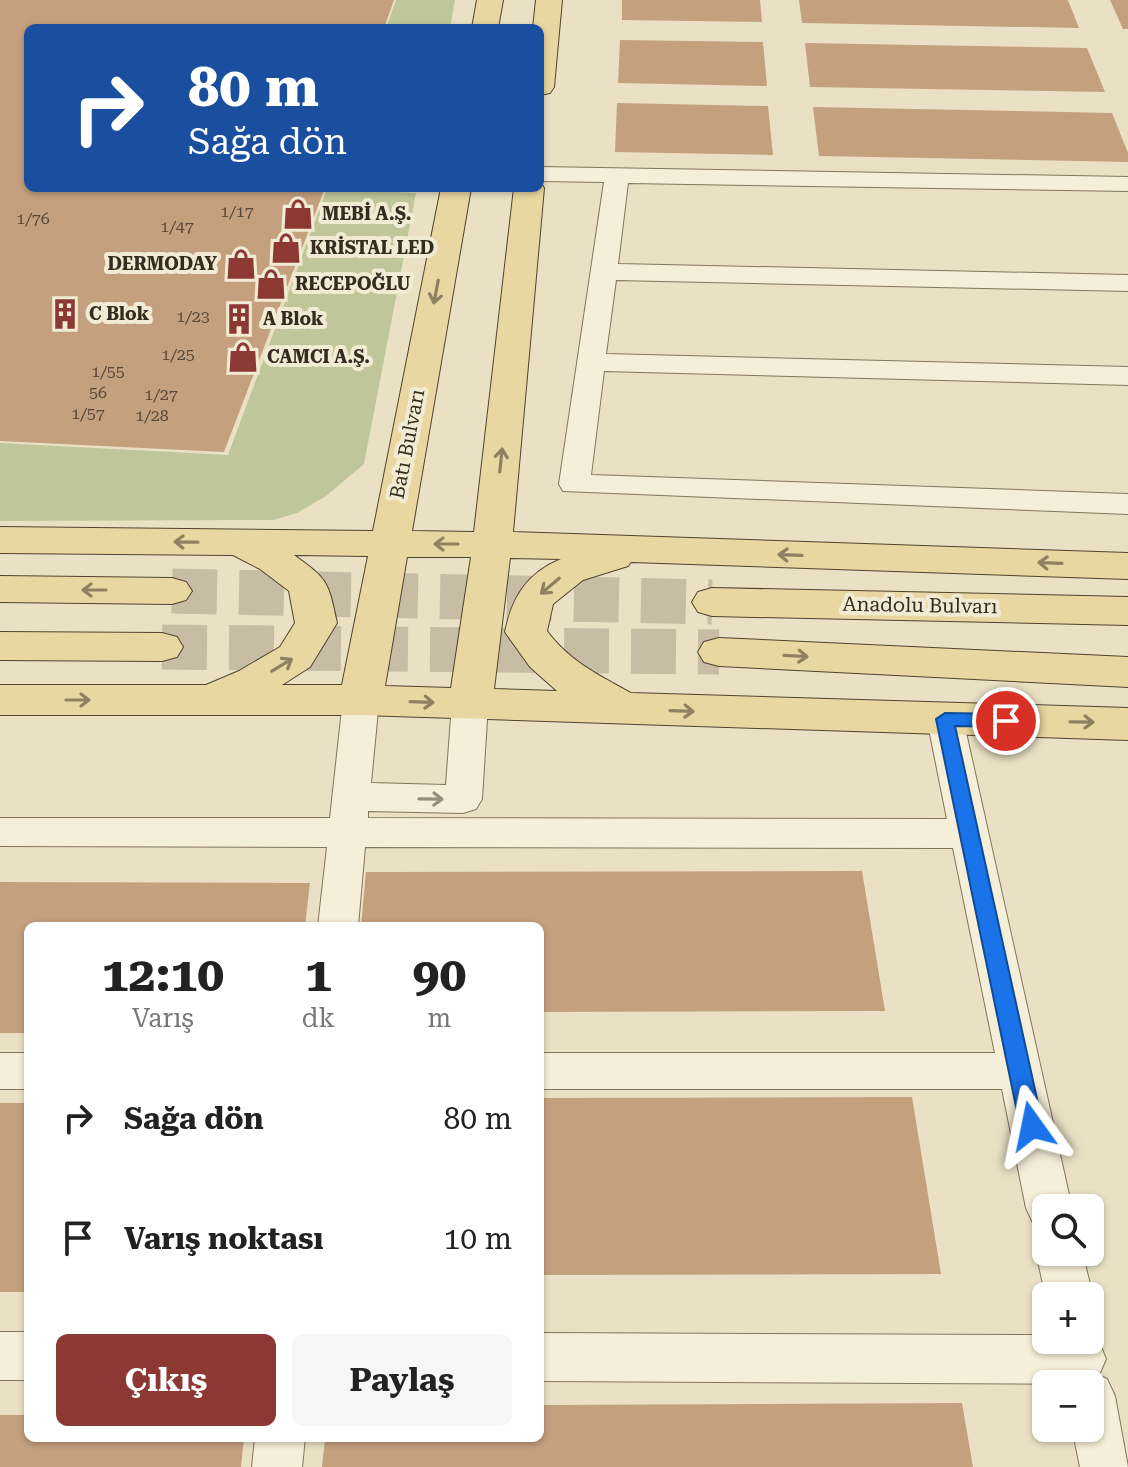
<!DOCTYPE html>
<html lang="tr">
<meta charset="utf-8">
<style>
body{margin:0;font-family:"Roboto Serif",serif;background:#f6f6f6;color:#222;height:100vh;display:flex;flex-direction:column;font-size:30px;white-space:nowrap}
*{box-sizing:border-box;margin:0}
p{font-size:26px;color:#767676}
.icon{flex:none;width:44px;height:44px;fill:none;stroke:currentColor;stroke-width:2;stroke-linecap:round;stroke-linejoin:round}
.map{position:relative;flex:1;overflow:hidden}
.panel{position:absolute;left:24px;top:922px;width:520px;height:520px;display:flex;flex-direction:column;background:#fff;border-radius:12px;box-shadow:0 2px 6px #0004}
.panel>*{flex:none}
.guide{position:absolute;left:24px;top:24px;width:520px;height:168px;border-radius:12px;box-shadow:0 2px 6px #0004;background:#1a4fa0;color:#fff;overflow:hidden}
.controls{position:absolute;left:1032px;top:1194px;display:grid;gap:16px}
.controls a{display:grid;place-items:center;width:72px;height:72px;border-radius:12px;background:#fff;box-shadow:0 2px 6px #0004;font-size:40px}
.pin{position:absolute;display:grid;place-items:center;width:68px;height:68px;color:#fff;margin:-34px;border:4px solid #fff;border-radius:50%;box-shadow:0 2px 8px #0007}
.me{position:absolute;width:88px;margin:-44px;rotate:348deg;stroke-linejoin:round;filter:drop-shadow(0 0 6px #0008)}
.turn{display:flex;align-items:center;gap:28px;height:168px;padding:0 32px;font-size:36px}
.turn .icon{width:104px;height:104px;stroke-width:2.5}
.turn b{display:block;font-size:56px;line-height:68px}
.eta{display:flex;justify-content:space-evenly;align-items:center;height:136px;text-align:center}
.eta b{font-size:48px;font-weight:700;line-height:56px}
.button{display:flex;gap:16px;margin-top:auto;padding:16px 32px}
.button a{flex:1;height:92px;border-radius:12px;background:#8c3833;color:#fff;font-size:32px;font-weight:700;line-height:92px;text-align:center}
.button a+a{background:#f6f6f6;color:#222}
ul{padding:0;list-style:none}
li{display:flex;align-items:center;gap:24px;height:120px;padding:0 32px}
li div{flex:1}
li b{display:block;font-size:30px}
li em{font-style:normal}
.map>svg:first-child{display:block}
.green{fill:#bfc79a}
.building{fill:#c4a07f}
.lines{fill:none;stroke-linecap:round;stroke-linejoin:round}
.primary-tunnel{stroke:#c6bda4;stroke-width:45;stroke-dasharray:45 22;stroke-linecap:butt}
.minor-casing{stroke:#83745d;stroke-width:2}
.primary-casing{stroke:#514231;stroke-width:2}
.minor{fill:#f5eed8;fill-rule:evenodd}
.primary{fill:#e9d7a1;fill-rule:evenodd}
.oneway{stroke:#8f8160}
.oneway2{stroke:#958c7c}
.route{fill:#1a73e8;stroke:#114b97;stroke-width:2}
.labels{text-anchor:middle;stroke-width:8;stroke-linejoin:round;paint-order:stroke}
.number-label{font-size:16px;fill:#594837}
.far-poi-label{font-size:18px;font-weight:bold;fill:#352b1f;stroke:#f2ebd4;text-anchor:start}
.street-label{font-size:20px;fill:#352b1f;stroke:#f2ebd4}
</style>
<div class="map">
<svg width="1128" height="1467" viewBox="0 0 1128 1467">
<rect width="100%" height="100%" fill="#eae1c5"/>
<path class="green" d="M396 0H455L450 28H386Z
M327 189 416 193 364 464 326 496 297 513 273 520 0 521V443L228 455Z"/>
<path class="building" d="M0 0H394L384 28H28V188H325L224 452 0 441Z
M622 0H760L762 22 622 20Z
M799 0H1068L1079 28 802 23Z
M1110 0H1128V29H1123Z
M620 40 763 42 767 86 618 83Z
M805 43 1087 48 1105 92 810 87Z
M617 103 768 106 773 155 615 152Z
M813 107 1112 113 1128 153V162L819 156Z
M862 871 885 1011 540 1012V926H361L366 872Z
M0 882 310 883 305 926H28V1033H0Z
M912 1097 941 1274 540 1275V1098Z
M0 1103H28V1292H0Z
M962 1403 973 1467H322L325 1438H540V1405Z
M0 1415H28V1438H244L241 1467H0Z"/>
<g class="lines">
<path class="primary-tunnel" d="M172 591 712 602
M162 647 719 652"/>
<defs>
<path id="minor" d="M540 167 1128 177V191L628 183 618 264 1128 275V291L616 280 606 354 1128 367V385L604 371 591 475 1128 494V514L563 491 559 484 604 182 540 181Z
M361 688 373 691 379 700 371 783 446 785 452 704 457 695 470 691 483 695 488 704 482 799 476 809 463 813 368 811V818L947 819 927 719 932 710 945 706 958 710 963 719 1072 1208H1046V1228L1033 1223 1026 1208 1002 1089H540V1053H995L953 848 365 847 358 926H318L327 847 0 846V818H330L343 700 349 691Z
M0 1053H28V1089H0Z
M1046 1235V1252H1082L1093 1296 1090 1302V1296L1046 1298 1036 1252Z
M0 1332H28V1380H0Z
M540 1333 1046 1335V1340L1090 1339 1099 1342 1106 1359 1099 1375 1107 1379 1115 1396 1128 1467H1080L1072 1428H1090V1384L540 1381Z
M255 1438H305L302 1467H252Z"/>
<path id="primary" d="M477 0H503L498 28H472Z
M536 0H562L554 87 550 93 540 95V28H533Z
M540 182 544 188 513 532 1128 553V579L631 562 628 566 583 580 553 604 547 631C570 662 599 675 631 693L1128 708V740L361 715H0V685H206L239 671 280 647 295 623 289 591 260 569 233 555 0 553V527L373 531 441 188H471L412 531 474 532 514 188H540ZM294 555 368 556 342 685H282L310 667 337 623C328 582 329 580 294 555ZM407 557H471L451 688 385 686ZM510 558 561 559C527 573 512 597 505 632L530 667 557 691 494 689Z
M0 576 172 578 186 582 192 591 186 600 172 604 0 602Z
M712 588 1128 597V625L712 616 698 612 692 602 698 592Z
M0 632 162 633 177 637 183 647 177 657 162 661 0 660Z
M719 638 1128 657V687L719 666 704 662 698 652 704 642Z"/>
</defs>
<use href="#minor" class="minor-casing"/>
<use href="#primary" class="primary-casing"/>
<use href="#minor" class="minor"/>
<use href="#primary" class="primary"/>
</g>
<defs><path id="oneway-shaft" d="M-6 0H5M1.5-3L5.5 0L1.5 3" fill="none" stroke-width="1.6" stroke-linecap="round" stroke-linejoin="round" transform="scale(2)"/></defs>
<g class="oneway">
<use href="#oneway-shaft" transform="translate(436 292) rotate(101)"/>
<use href="#oneway-shaft" transform="translate(501 460) rotate(-84)"/>
<use href="#oneway-shaft" transform="translate(186 542) rotate(-179)"/>
<use href="#oneway-shaft" transform="translate(446 544) rotate(-180)"/>
<use href="#oneway-shaft" transform="translate(790 555) rotate(-178)"/>
<use href="#oneway-shaft" transform="translate(1050 563) rotate(-178)"/>
<use href="#oneway-shaft" transform="translate(550 586) rotate(140)"/>
<use href="#oneway-shaft" transform="translate(94 590) rotate(-180)"/>
<use href="#oneway-shaft" transform="translate(796 656) rotate(3)"/>
<use href="#oneway-shaft" transform="translate(282 665) rotate(-31)"/>
<use href="#oneway-shaft" transform="translate(78 700)"/>
<use href="#oneway-shaft" transform="translate(422 702) rotate(2)"/>
<use href="#oneway-shaft" transform="translate(682 711) rotate(2)"/>
<use href="#oneway-shaft" transform="translate(1082 722) rotate(1)"/>
</g>
<use class="oneway2" href="#oneway-shaft" transform="translate(431 799) rotate(1)"/>
<path class="route" d="M945 713 1006 714 1015 721 1006 727 955 726 1043 1126 1039 1133 1032 1136 1024 1133 1020 1126 936 719Z"/>
<defs>
<symbol id="shop-bare" viewBox="-9 -9 18 18"><path d="M-5-2.5h2.3a2.7 3.5 0 0 1 5.4 0H5L5.5 6h-11ZM-1.5-2.5h3a1.5 2.3 0 0 0-3 0Z" fill="#8c3833" stroke="#f2ebd4" stroke-width="2.5" paint-order="stroke"/></symbol>
<symbol id="building-bare" viewBox="-9 -9 18 18"><path d="M-4-6H4V6H1V3H-1V6H-4ZM-2.5-4.3h1.7v1.8h-1.7ZM.8-4.3h1.7v1.8H.8ZM-2.5-1h1.7V.8h-1.7ZM.8-1h1.7V.8H.8Z" fill="#8c3833" stroke="#f2ebd4" stroke-width="2.5" paint-order="stroke"/></symbol>
</defs>
<g fill-rule="evenodd">
<use href="#shop-bare" x="276" y="192" width="44" height="44"/>
<use href="#shop-bare" x="264" y="226" width="44" height="44"/>
<use href="#shop-bare" x="219" y="242" width="44" height="44"/>
<use href="#shop-bare" x="249" y="262" width="44" height="44"/>
<use href="#building-bare" x="43" y="292" width="44" height="44"/>
<use href="#building-bare" x="217" y="297" width="44" height="44"/>
<use href="#shop-bare" x="221" y="335" width="44" height="44"/>
</g>
<g class="labels">
<g class="number-label">
<text x="237" y="217">1/17</text>
<text x="33" y="224">1/76</text>
<text x="177" y="232">1/47</text>
<text x="193" y="322">1/23</text>
<text x="178" y="360">1/25</text>
<text x="108" y="377">1/55</text>
<text x="98" y="398">56</text>
<text x="161" y="400">1/27</text>
<text x="88" y="419">1/57</text>
<text x="152" y="421">1/28</text>
</g>
<g class="far-poi-label">
<text x="322" y="220">MEBİ A.Ş.</text>
<text x="310" y="254">KRİSTAL LED</text>
<text x="217" y="270" text-anchor="end">DERMODAY</text>
<text x="295" y="290">RECEPOĞLU</text>
<text x="89" y="320">C Blok</text>
<text x="263" y="325">A Blok</text>
<text x="267" y="363">CAMCI A.Ş.</text>
</g>
<g class="street-label">
<text transform="translate(407 444) rotate(-79)" y="7">Batı Bulvarı</text>
<text transform="translate(920 605) rotate(1)" y="7">Anadolu Bulvarı</text>
</g>
</g>
</svg>
<div class="controls">
<a><svg class="icon" aria-label="search" viewBox="0 0 24 24"><circle cx="10" cy="10" r="6"/><path d="M15 15l6 6"/></svg></a>
<a>+</a>
<a>−</a>
</div>
<div class="pin" style="left:1006px;top:721px;background:#d93025"><svg class="icon" aria-label="arrive" viewBox="0 0 24 24"><path d="M6 21V4h12l-3 4 3 4H6"/></svg></div>
<svg class="me" style="left:1032px;top:1126px" viewBox="-20 -20 40 40"><path d="M0-17L14 15 0 8-14 15z" fill="#1a73e8" stroke="#fff" stroke-width="4"/></svg>
<div class="guide">
<div class="turn"><svg class="icon" aria-label="right" viewBox="0 0 24 24"><path d="M7 20v-9h11M14 6l5 5-5 5"/></svg><div><b>80 m</b>Sağa dön</div></div>
</div>
<section class="panel">
<div class="eta">
<div><b>12:10</b><p>Varış</p></div>
<div><b>1</b><p>dk</p></div>
<div><b>90</b><p>m</p></div>
</div>
<ul>
<li><svg class="icon" aria-label="right" viewBox="0 0 24 24"><path d="M7 20v-9h11M14 6l5 5-5 5"/></svg><div><b>Sağa dön</b></div><em>80 m</em></li>
<li><svg class="icon" aria-label="arrive" viewBox="0 0 24 24"><path d="M6 21V4h12l-3 4 3 4H6"/></svg><div><b>Varış noktası</b></div><em>10 m</em></li>
</ul>
<div class="button"><a>Çıkış</a><a>Paylaş</a></div>
</section>
</div>
